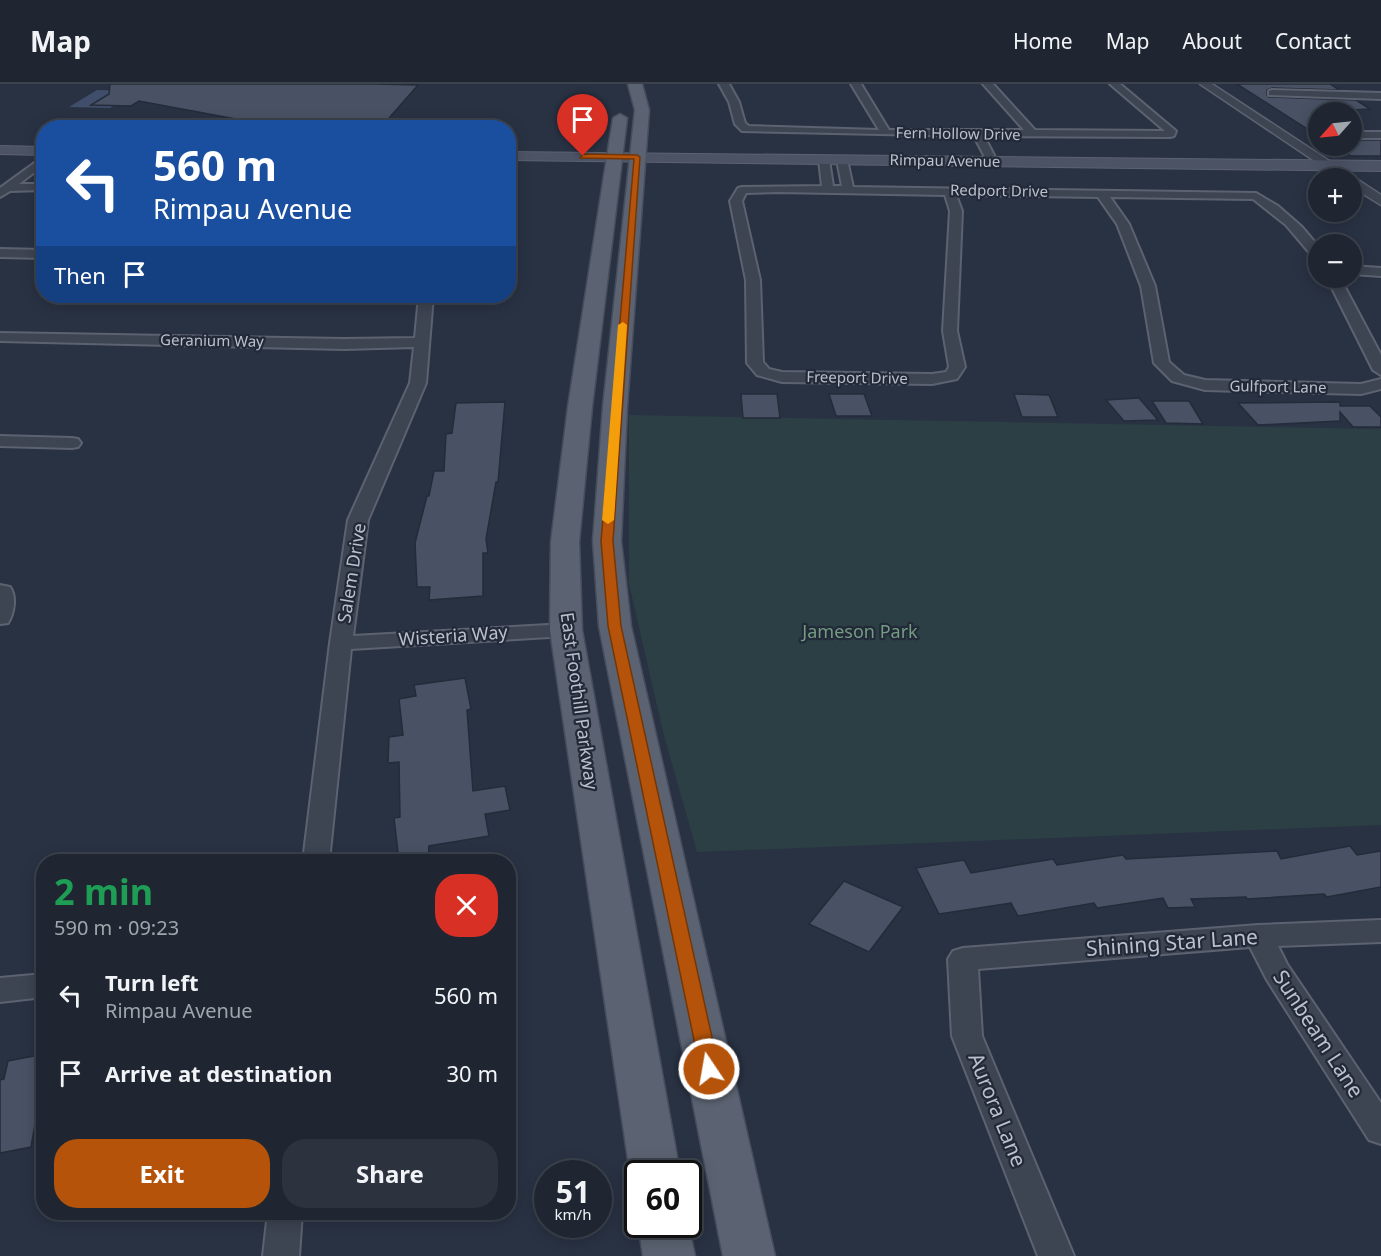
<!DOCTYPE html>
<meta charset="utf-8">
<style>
body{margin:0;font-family:"Noto Sans",sans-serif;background:#2c323e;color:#f1f3f6;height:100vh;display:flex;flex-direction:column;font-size:22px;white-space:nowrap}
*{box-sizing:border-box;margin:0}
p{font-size:20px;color:#a1a5ac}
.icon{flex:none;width:33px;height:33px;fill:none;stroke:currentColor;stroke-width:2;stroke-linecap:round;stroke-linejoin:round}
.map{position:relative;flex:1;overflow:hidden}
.drawer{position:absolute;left:36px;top:770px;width:480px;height:366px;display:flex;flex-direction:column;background:#1f2632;border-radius:24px;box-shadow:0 3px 15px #0003,0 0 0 2px #3c434d}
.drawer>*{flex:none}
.guide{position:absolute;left:36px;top:36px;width:480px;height:183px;border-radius:24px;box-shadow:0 3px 15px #0003,0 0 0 2px #3c434d;background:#1a4fa0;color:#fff;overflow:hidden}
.needle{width:39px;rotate:243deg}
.controls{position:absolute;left:1308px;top:18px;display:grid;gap:12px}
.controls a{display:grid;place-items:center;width:54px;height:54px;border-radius:50%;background:#1f2632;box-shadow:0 3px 15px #0003,0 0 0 2px #3c434d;font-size:30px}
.speed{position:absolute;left:534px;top:1076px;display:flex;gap:12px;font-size:30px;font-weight:700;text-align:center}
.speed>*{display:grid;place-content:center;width:78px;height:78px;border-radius:50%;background:#1f2632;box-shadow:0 3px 15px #0003,0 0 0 2px #3c434d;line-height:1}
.speed small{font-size:15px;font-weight:400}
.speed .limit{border:3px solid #111;border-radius:9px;background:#fff;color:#111}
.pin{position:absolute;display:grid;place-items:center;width:51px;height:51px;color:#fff;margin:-62px -26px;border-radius:50% 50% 50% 0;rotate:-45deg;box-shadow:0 0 6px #0007}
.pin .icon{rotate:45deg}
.me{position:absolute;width:66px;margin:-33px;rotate:348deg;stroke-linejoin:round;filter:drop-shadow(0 0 4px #0008)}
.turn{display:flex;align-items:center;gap:21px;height:126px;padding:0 18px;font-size:27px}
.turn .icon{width:78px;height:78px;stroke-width:2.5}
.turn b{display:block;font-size:42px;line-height:51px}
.then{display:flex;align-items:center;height:57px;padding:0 18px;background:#0003;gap:12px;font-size:22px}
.round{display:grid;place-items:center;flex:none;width:63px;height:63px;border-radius:24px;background:#2c323e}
.head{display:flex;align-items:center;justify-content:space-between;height:102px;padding:0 18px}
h1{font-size:36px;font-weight:700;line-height:45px;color:#1e9e55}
.button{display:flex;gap:12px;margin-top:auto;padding:12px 18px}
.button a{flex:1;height:69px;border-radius:24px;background:#b45309;color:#fff;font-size:24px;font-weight:700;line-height:69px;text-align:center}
.button a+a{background:#2c323e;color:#f1f3f6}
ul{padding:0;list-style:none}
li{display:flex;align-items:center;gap:18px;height:78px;padding:0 18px}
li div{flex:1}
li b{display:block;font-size:22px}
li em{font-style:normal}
header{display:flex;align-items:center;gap:36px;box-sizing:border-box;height:84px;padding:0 30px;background:#1f2632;border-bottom:2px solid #3c434d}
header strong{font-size:28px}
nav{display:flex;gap:33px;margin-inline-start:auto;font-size:21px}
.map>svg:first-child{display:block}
.green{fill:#2b3f44}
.water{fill:#404e6b}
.building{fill:#485264;stroke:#242b3a;stroke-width:1.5}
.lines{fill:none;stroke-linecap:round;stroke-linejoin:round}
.minor-casing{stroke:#5c6270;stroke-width:4}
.tertiary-casing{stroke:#5c6270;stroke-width:3}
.secondary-casing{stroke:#5c6270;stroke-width:2}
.primary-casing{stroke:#474d5c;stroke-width:3}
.minor{fill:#3d4452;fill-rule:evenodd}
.tertiary{fill:#3d4452;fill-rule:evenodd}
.secondary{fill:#4b5365;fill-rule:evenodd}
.primary{fill:#5b6372;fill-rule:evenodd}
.route{fill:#b45309;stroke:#753606;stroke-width:1.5}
.slow{fill:#f59e0b}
.labels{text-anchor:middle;stroke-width:4.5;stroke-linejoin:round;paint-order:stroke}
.far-street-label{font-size:15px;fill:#bbc0cc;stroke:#222938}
.street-label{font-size:18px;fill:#bbc0cc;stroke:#222938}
.park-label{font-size:18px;fill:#739c80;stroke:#222938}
.near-street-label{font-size:21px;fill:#bbc0cc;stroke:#222938}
</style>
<header>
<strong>Map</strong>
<nav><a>Home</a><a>Map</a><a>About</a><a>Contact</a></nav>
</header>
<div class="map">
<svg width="1381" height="1172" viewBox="0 0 1381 1172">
<rect width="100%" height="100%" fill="#293243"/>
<path class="green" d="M629 331 1381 345V741L697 768 664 652 629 500Z"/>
<path class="water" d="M97 6 137 7 110 24 69 23Z"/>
<path class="building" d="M110 0H377L418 1 383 41 257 39 139 17 131 22 91 21 109 10Z
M1237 0H1330L1339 6 1272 4 1267 6V11L1269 13 1356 16 1370 25 1318 28V52Z
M1352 56H1381V72H1351L1333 62H1352Z
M741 310H777L780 334H743Z
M829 310H864L872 332H836Z
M1014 310 1049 311 1058 333H1022Z
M1139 314 1158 336 1124 337 1106 316Z
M1152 317H1189L1203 340 1166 339Z
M505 318 498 398H496L486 455 488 469H483V512L429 516 430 503H417L415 459 427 412H429L434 387H444L446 350 452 349 456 319Z
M1340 318V322H1370L1381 333V343H1353L1340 328V337L1258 341 1238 319Z
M465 594 471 625 467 626 473 707 505 702 510 726 485 730 489 752 429 762 428 777H399L394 734 400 733 399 678 388 679 389 653 403 651 399 615 416 612 414 601Z
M1350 762 1357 771 1381 767V803L1327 813 1324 810 1247 815 1246 813 1191 815 1195 823 1168 824 1163 814 1097 824 1094 819 1018 832 1011 819 939 830 916 784 964 776 971 789 1053 775 1057 781 1123 771 1126 775 1277 767 1281 775Z
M844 797 903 823 869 868 809 840Z
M44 970V1006L41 1007 31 1063 0 1069V996L4 995 8 977Z"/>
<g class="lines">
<defs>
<path id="minor" d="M719 0H729L739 18 745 39 749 42 879 46 851 0H861L889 46H1024L983 0H993L1035 46 1165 47 1110 0H1120L1176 47 1174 52 1170 53 984 52 997 77 992 80 987 77 974 52 742 47 735 40 729 18Z
M1272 6 1381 9V15L1269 11V7Z
M1352 48H1381V54H1352Z
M44 72V81L19 100H44V106L10 107 0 113V104Z
M824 73 829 76 833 102H842L837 76 842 73 847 76 853 103 1256 109 1278 122 1302 143 1318 162V174L1313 173 1286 141 1253 115 1110 113 1129 140 1155 202 1169 278 1184 291 1205 296 1361 300 1381 295V305L1361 310 1205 306 1172 297 1154 279 1141 202 1117 140 1098 113 956 111 962 127 957 247 965 283 957 295 932 300 782 298 757 291 747 279 746 196 730 117 738 104 742 103 822 102 819 76ZM778 108 945 111 950 127 943 247 949 283 946 288 932 290 782 288 769 285 763 278 760 196 742 117 746 109Z
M0 165 44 166V174L0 173Z
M1352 182 1381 184V192L1352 190Z
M1327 194H1340L1381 271V291L1373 286Z
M419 212H433L426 299 368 436 353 552 566 540 574 541 577 546 574 551 566 552 351 565 329 777H303L330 559 348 436 410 299 414 263 344 265 0 257V249L344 255 415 254Z
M0 352 72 354 78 355 81 359 78 363 72 364 0 362Z
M0 501 10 503C17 513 14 529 8 539L0 540Z
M1381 836V858L1278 862 1287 880 1381 1019V1060L1369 1056 1267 896 1250 863 978 885 982 952 1074 1172H1038L952 952 948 875 953 867 963 864 1258 841Z
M44 890V913L0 918V894Z
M268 1128H302L299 1172H263Z"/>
<path id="tertiary" d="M1200 0H1212L1381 111V121L1352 103V94H1340Z"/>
<path id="secondary" d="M0 62 44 63V71L0 70Z
M508 68 1381 77V87L508 76Z"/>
<path id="primary" d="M628 0H642L649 26 627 323 621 457 631 542 775 1172H723L599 542 593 457 603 323 635 26Z
M620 30 627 34 592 323 579 458 582 546 680 1089H638V1105L630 1089 550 546 551 458 568 323 613 34Z
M638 1139H688L695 1172H643Z"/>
</defs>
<use href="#minor" class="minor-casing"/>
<use href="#tertiary" class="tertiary-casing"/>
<use href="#secondary" class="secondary-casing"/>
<use href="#primary" class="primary-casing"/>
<use href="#minor" class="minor"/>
<use href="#tertiary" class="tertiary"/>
<use href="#secondary" class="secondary"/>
<use href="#primary" class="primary"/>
</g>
<path class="route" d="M583 70 637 71 640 73 613 457 621 542 719 985 716 991 709 993 703 991 700 985 608 542 601 457 634 75 580 74Z"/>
<path class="slow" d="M623 238 627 241 614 436 608 440 602 436 618 241Z"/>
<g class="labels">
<g class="far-street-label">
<text transform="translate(958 50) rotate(1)" y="5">Fern Hollow Drive</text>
<text transform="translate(945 77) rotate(1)" y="5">Rimpau Avenue</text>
<text transform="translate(999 107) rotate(1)" y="5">Redport Drive</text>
<text transform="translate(212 257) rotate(1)" y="5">Geranium Way</text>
<text transform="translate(857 294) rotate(1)" y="5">Freeport Drive</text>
<text transform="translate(1278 303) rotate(1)" y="5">Gulfport Lane</text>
</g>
<g class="street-label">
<text transform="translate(352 489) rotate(-81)" y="6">Salem Drive</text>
<text transform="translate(453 552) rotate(-4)" y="6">Wisteria Way</text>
<text transform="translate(579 617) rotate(82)" y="6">East Foothill Parkway</text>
</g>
<g class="park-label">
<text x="860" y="554">Jameson Park</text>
</g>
<g class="near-street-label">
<text transform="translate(1172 859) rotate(-4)" y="7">Shining Star Lane</text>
<text transform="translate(1318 950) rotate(57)" y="7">Sunbeam Lane</text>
<text transform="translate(997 1026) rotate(68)" y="7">Aurora Lane</text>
</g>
</g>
</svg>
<div class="controls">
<a><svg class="needle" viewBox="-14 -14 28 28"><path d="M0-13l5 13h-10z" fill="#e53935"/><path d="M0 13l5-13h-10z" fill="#a1a5ac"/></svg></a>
<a>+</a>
<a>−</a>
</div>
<div class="speed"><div>51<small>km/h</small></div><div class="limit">60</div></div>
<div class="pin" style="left:583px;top:72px;background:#d93025"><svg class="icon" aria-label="arrive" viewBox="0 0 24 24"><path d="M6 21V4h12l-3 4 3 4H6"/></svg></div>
<svg class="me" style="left:709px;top:985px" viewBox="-20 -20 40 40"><circle r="17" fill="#b45309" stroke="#fff" stroke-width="3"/><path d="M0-11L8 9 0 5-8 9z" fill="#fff"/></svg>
<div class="guide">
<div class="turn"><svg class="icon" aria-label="left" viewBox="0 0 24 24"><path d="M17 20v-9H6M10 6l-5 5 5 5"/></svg><div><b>560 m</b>Rimpau Avenue</div></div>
<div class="then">Then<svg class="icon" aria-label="arrive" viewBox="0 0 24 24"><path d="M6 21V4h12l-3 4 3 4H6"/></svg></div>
</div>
<section class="drawer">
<div class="head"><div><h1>2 min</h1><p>590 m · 09:23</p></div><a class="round" style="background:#d93025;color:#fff"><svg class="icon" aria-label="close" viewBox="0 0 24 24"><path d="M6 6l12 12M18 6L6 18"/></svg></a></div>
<ul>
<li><svg class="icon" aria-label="left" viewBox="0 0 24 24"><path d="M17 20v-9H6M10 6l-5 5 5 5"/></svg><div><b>Turn left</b><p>Rimpau Avenue</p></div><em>560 m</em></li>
<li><svg class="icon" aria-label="arrive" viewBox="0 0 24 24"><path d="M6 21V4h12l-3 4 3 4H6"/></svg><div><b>Arrive at destination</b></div><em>30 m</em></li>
</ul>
<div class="button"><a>Exit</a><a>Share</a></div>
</section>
</div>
